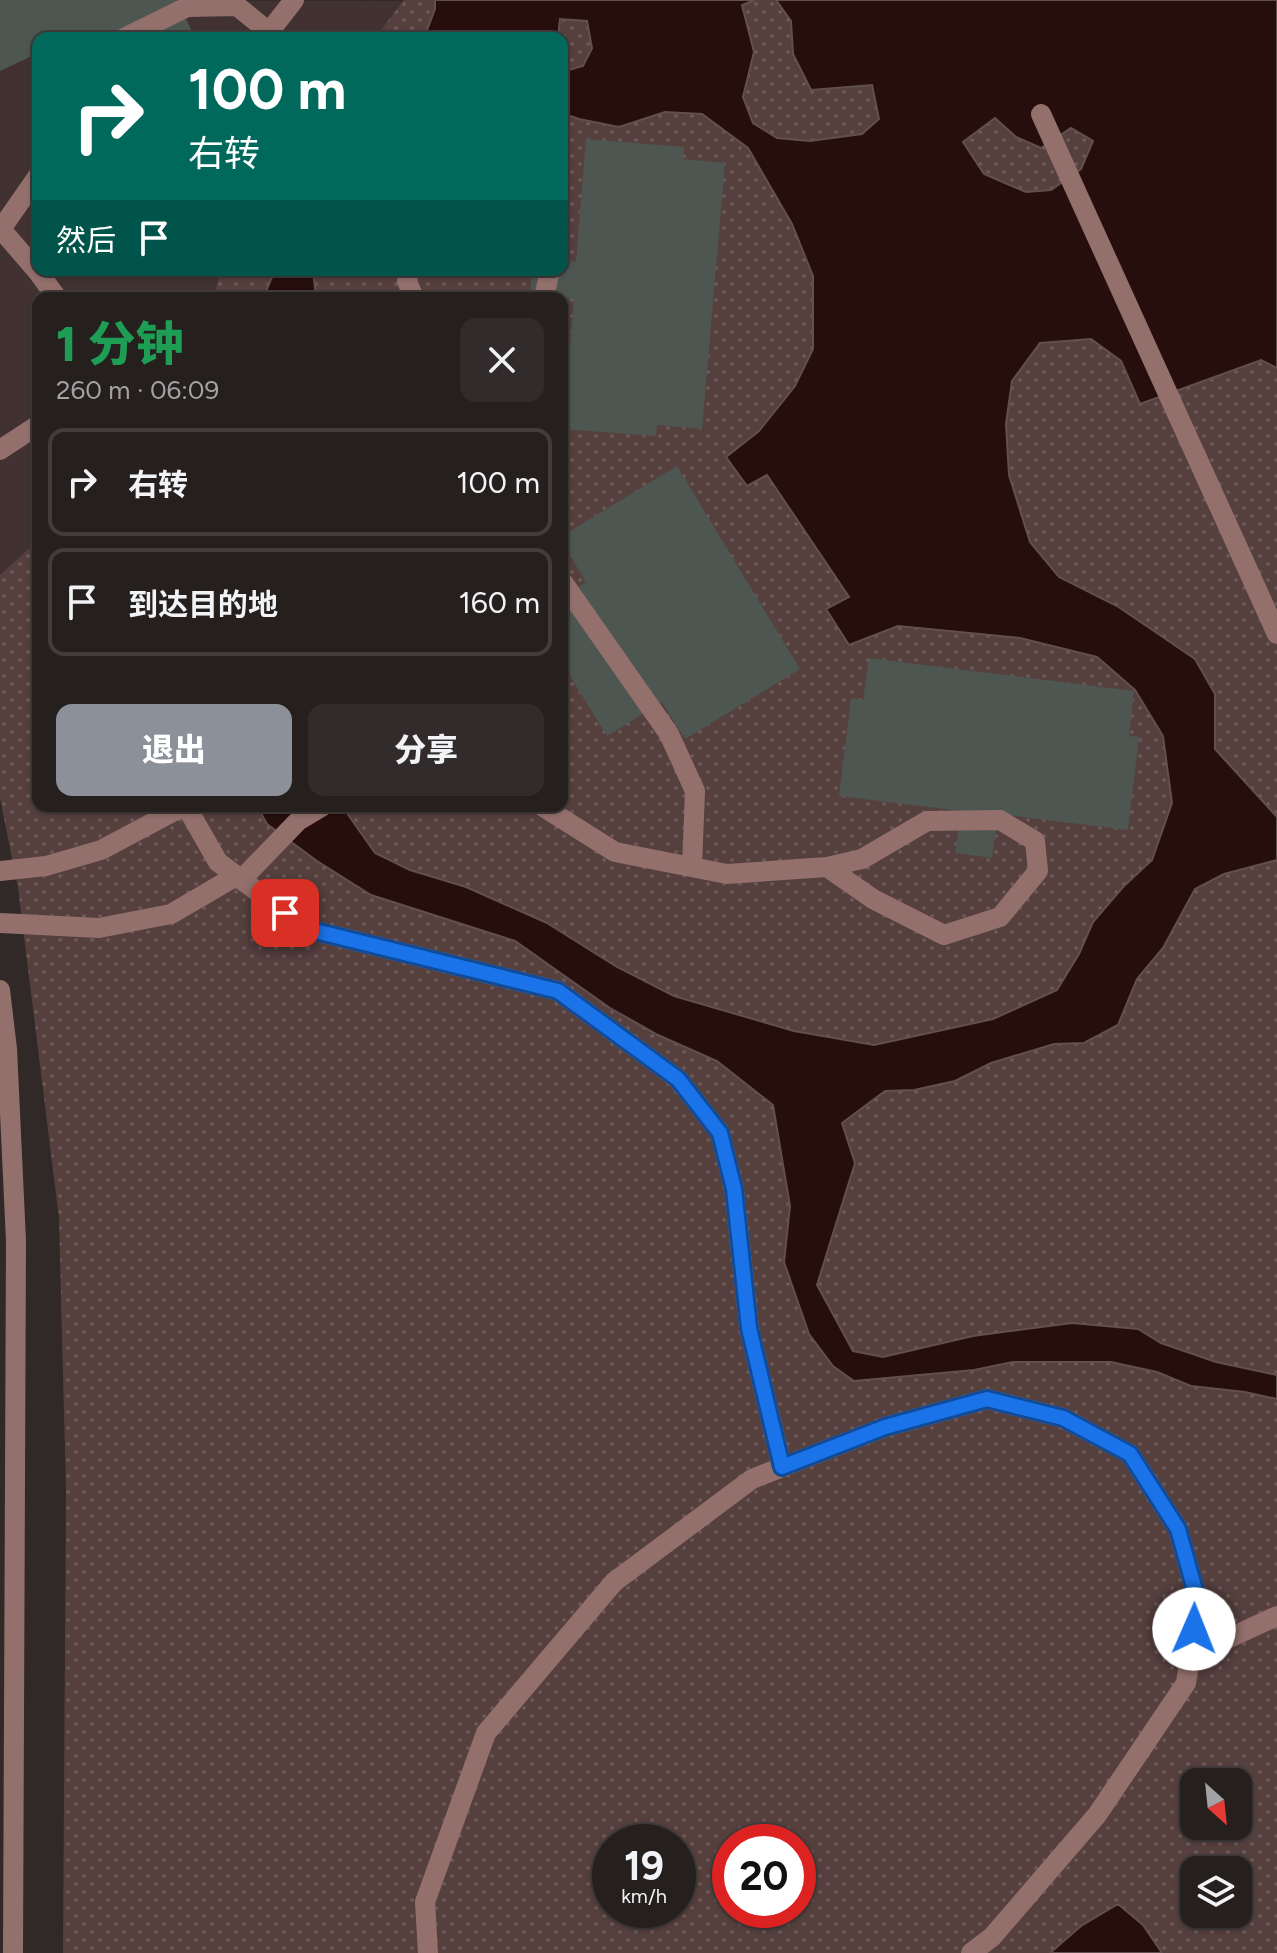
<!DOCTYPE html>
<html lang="zh">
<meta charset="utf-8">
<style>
body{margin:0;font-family:Figtree,"Noto Sans SC",sans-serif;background:#312c2b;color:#f1f3f6;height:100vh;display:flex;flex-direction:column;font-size:30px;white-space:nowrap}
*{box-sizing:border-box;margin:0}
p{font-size:26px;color:#a3a2a4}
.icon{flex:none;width:44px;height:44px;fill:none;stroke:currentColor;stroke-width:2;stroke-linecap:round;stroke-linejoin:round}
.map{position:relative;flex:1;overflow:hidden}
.panel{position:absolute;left:32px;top:292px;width:536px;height:520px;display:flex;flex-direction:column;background:#251f1e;border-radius:16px;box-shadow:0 2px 6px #0004,0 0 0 2px #423d3c}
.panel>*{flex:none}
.guide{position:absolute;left:32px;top:32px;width:536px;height:244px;border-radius:16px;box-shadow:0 2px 6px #0004,0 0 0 2px #423d3c;background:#00695c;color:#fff;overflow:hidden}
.needle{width:52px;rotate:153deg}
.buttons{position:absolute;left:1180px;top:1768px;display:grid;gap:16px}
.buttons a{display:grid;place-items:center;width:72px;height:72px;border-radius:16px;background:#251f1e;box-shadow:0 2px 6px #0004,0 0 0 2px #423d3c;font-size:40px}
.speed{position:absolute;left:592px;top:1824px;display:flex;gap:16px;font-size:40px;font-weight:700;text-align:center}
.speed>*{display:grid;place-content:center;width:104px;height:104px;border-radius:50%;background:#251f1e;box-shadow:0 2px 6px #0004,0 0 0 2px #423d3c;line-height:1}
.speed small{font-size:20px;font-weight:400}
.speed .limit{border:12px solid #d22;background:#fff;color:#111}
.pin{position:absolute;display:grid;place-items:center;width:68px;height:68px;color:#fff;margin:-34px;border-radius:16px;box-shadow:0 4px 12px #0006}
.me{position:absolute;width:88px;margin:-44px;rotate:1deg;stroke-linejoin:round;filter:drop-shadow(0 0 6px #0008)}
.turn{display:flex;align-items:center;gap:28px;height:168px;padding:0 24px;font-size:36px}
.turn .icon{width:104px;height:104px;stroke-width:2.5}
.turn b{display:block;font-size:56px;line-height:68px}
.then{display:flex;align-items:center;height:76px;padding:0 24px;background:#0003;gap:16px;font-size:30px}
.round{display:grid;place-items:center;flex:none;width:84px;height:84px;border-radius:16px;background:#312c2b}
.head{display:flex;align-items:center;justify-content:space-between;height:136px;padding:0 24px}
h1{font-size:48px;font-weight:800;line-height:60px;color:#1e9e55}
.action{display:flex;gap:16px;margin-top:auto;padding:16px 24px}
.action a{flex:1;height:92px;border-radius:16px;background:#8c9099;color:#fff;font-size:32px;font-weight:800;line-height:92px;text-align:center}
.action a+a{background:#312c2b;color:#f1f3f6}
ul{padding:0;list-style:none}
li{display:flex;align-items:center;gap:24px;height:108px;margin:0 16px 12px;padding:0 8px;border:4px solid #423d3c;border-radius:16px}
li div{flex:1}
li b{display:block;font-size:30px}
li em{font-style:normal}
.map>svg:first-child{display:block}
.built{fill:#413231}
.park{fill:url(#park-dots);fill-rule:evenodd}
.water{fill:#260e0c;stroke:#62504e;stroke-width:2;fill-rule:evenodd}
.building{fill:#4e5652}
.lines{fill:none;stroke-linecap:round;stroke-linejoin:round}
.minor{stroke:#94706d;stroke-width:20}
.route-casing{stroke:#114b97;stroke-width:20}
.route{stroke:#1a73e8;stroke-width:14}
</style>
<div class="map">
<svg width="1277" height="1953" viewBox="0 0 1277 1953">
<defs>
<pattern id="park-dots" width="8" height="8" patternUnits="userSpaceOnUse" patternTransform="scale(2)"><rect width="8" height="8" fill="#55403e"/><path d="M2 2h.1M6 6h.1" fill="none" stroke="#6e5c5a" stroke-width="1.8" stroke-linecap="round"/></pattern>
</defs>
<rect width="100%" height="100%" fill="#312928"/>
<path class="built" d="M0 0 405 1 375 38H38V270H221L213 298H38V540L0 575Z"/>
<path class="park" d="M404 0H1277V1953H63L66 1490 59 1218 18 888 0 798V575L38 540V806H562V298H213L221 270H562V38H375ZM1194 1782H1238V1826H1194ZM610 1842H678V1910H610ZM730 1842H798V1910H730ZM1194 1870H1238V1914H1194Z"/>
<path class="water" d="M435 0H755L742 5 754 52 743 97 753 123 777 138 810 141 862 134 879 119 872 85 811 90 793 54 791 21 776 0H1277V368L1261 360 1140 404 1121 361 1091 339 1040 343 1012 381 1006 424 1009 475 1030 542 1059 577 1117 606 1195 659 1215 694V749L1277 817V860L1224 874 1195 889 1163 948 1137 979 1118 1025 1084 1043 1054 1044 991 1063 955 1081 914 1090 885 1091 842 1123 855 1163 817 1285 853 1351 883 1357 973 1336 1072 1323 1138 1329 1161 1343 1216 1362 1277 1375V1399L1245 1392 1191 1386 1157 1372 1111 1362H1013L974 1370 854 1381 833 1366 809 1334 784 1262 790 1206 773 1105 717 1061 658 1035 610 1008 515 941 371 895 317 861 267 824 257 806H342L375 853 410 870 466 887 547 923 617 967 674 996 794 1031 874 1045 993 1019 1057 990 1079 954 1093 922 1123 887 1152 860 1172 803 1163 736 1135 690 1097 657 1020 638 898 626 849 645 826 609 849 597 767 475 747 486 726 457 759 431 795 386 813 349V276L792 224 748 148 702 114 665 112 619 127 579 119 562 113V72L583 66 592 48 587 21 560 19 558 38H424L435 9ZM995 118 1016 137 1041 148 1071 128 1093 141 1081 169 1051 190 1026 192 984 174 963 142Z
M275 270H313L316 298H263Z
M1118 1904 1143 1925 1162 1953H1050L1081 1926Z"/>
<path class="building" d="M0 0H177L195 38H81L79 33 69 38H38V53L0 71Z
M586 139 684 147 683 159 725 163 702 429 657 425 656 436 563 429 574 299 530 295 532 270H562V260L576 262Z
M677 466 800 669 685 739 662 702 607 736 562 663V597L586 582 562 542V536Z
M869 658 1134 691 1129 736 1139 737 1128 830 998 814 992 858 955 853 961 811 839 796 851 698 863 700Z"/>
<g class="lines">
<path class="minor" d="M269 32 294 0
M124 38 187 7 237 6 269 32 271 38
M1041 114 1277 634
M0 228 38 272 57 298
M1 229 38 176
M409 270 407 281 414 298
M544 298 550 270
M0 450 38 425
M562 581 669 734 695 791 692 867
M186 806 218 862 307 929 558 991 678 1079 720 1133 734 1189 749 1328 782 1467
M542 806 615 852 727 874 827 867 862 859 927 821 1000 820 1035 841 1038 871 1000 917 944 935 873 899 827 867
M0 871 46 866 101 850 184 806
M241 880 298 821 323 806
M0 923 99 928 171 914 236 876
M0 990 7 1049 16 1241 13 1953
M1190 1656 1277 1616
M428 1953 425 1902 486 1733 614 1582 752 1479 885 1427 987 1399 1063 1418 1130 1454 1178 1529 1198 1601 1186 1683 1097 1815 992 1937 971 1953"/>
</g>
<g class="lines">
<defs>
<path id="route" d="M285 913 307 929 558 991 678 1079 720 1133 734 1189 749 1328 782 1467 885 1427 987 1399 1063 1418 1130 1454 1178 1529 1198 1601 1194 1629"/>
</defs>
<use href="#route" class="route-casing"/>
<use href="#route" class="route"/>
</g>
</svg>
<div class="buttons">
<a><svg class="needle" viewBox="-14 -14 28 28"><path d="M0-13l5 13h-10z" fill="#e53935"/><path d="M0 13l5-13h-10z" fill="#a3a2a4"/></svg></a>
<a><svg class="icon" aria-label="layers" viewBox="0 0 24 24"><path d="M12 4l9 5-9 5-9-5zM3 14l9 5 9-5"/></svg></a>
</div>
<div class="speed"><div>19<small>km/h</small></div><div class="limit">20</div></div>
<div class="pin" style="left:285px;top:913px;background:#d93025"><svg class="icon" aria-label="arrive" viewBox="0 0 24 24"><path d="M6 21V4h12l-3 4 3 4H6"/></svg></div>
<svg class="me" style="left:1194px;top:1629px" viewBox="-20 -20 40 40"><circle r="19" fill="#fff"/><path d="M0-13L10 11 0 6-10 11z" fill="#1a73e8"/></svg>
<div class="guide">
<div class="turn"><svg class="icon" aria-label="right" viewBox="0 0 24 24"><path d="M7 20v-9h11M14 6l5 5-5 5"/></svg><div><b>100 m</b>右转</div></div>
<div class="then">然后<svg class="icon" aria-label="arrive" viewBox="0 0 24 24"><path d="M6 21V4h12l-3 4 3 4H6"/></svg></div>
</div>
<section class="panel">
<div class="head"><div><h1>1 分钟</h1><p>260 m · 06:09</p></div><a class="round"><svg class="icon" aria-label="close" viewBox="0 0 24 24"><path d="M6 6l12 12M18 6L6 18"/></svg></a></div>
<ul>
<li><svg class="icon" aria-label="right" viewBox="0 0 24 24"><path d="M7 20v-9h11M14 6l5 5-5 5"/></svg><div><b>右转</b></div><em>100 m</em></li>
<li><svg class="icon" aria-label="arrive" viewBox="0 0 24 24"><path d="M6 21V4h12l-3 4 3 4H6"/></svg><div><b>到达目的地</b></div><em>160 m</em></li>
</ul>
<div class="action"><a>退出</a><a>分享</a></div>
</section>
</div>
